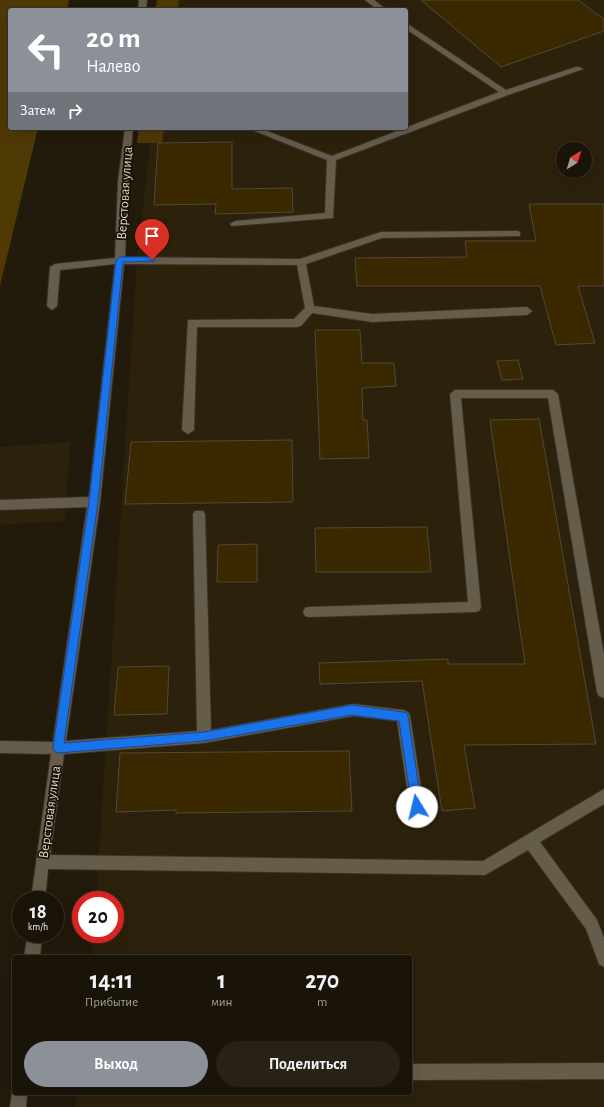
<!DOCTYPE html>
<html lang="ru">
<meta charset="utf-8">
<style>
body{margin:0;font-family:"Alegreya Sans",sans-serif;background:#272116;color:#f1f3f6;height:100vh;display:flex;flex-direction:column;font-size:15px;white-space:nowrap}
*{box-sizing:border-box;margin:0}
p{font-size:13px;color:#9f9e9c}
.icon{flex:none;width:22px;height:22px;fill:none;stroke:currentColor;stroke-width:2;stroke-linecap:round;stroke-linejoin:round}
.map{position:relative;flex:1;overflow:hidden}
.drawer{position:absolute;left:12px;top:955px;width:400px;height:140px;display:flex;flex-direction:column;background:#1a1408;border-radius:4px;box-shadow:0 4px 16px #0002,0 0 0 1px #383329}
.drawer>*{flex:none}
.hud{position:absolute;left:8px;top:8px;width:400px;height:122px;border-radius:4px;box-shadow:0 4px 16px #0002,0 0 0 1px #383329;background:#8c9099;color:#fff;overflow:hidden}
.needle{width:26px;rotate:38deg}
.fabs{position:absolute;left:556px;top:142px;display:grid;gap:8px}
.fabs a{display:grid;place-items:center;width:36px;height:36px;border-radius:50%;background:#1a1408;box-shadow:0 4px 16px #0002,0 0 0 1px #383329;font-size:20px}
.speed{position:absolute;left:12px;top:891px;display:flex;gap:8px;font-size:20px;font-weight:700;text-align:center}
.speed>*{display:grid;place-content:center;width:52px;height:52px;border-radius:50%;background:#1a1408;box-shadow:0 4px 16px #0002,0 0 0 1px #383329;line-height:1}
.speed small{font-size:10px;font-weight:400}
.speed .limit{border:6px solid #d22;background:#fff;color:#111}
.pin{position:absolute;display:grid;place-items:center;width:34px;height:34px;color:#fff;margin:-41px -17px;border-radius:50% 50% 50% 0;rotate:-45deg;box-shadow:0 0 4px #0007}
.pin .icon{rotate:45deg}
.me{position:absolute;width:44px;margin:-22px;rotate:351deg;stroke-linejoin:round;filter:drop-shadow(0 0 3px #0008)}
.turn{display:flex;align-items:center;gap:14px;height:84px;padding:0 12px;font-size:18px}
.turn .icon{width:52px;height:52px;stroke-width:2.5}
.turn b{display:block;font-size:28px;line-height:34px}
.then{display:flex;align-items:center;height:38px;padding:0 12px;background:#0003;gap:8px;font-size:15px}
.eta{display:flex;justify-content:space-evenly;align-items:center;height:68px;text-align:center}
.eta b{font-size:24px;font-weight:700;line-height:28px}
.action{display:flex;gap:8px;margin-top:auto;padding:8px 12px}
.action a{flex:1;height:46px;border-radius:24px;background:#8c9099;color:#fff;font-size:16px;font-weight:700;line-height:46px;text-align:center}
.action a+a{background:#272116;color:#f1f3f6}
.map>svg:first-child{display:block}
.built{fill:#2c210b;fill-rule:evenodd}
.green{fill:#4f3905}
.building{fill:#392800;stroke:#524938}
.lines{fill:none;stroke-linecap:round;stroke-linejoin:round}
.minor-casing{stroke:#38322c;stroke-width:2}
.minor{fill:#655c4a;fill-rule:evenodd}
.route{fill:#1a73e8;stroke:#114b97}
.labels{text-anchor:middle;stroke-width:3.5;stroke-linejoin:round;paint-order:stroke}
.street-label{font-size:14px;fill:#d8d2c8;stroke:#191103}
</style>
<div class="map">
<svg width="604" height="1107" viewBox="0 0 604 1107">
<rect width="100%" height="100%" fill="#221a0a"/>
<path class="built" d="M167 0H604V1107H75L77 1093H410V957H91L93 934H115V900H96L137 259 152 128H406V10H166ZM563 149H585V171H563Z
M70 442 65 521 0 525V447Z"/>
<path class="green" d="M0 0H69L67 10H10V128H38L0 286Z
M157 0H179L178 10H155Z
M139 128H164L162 143H137Z"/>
<path class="building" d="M421 0H578L604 19V31L501 67Z
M232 142V189L292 188 293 212 215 214 216 204 154 205 158 143Z
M529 204H604V286H578L595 343 556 345 540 286H357L355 258 467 257 465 241H536Z
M315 330H360L362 363H394L396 386 362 388 363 420H367L369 458 320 459Z
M518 360 523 379 502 380 497 361Z
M539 419 596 744 464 745 475 808 442 811 422 681 320 684 319 663 448 659V664H525L490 420Z
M292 440 293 502 125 504 131 442Z
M427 527 431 572H316L315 528Z
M257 544V582H217L218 545Z
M169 666 167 714 114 715 118 667Z
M349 751 352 811 176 813V810L116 812 120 753Z"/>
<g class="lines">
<defs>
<path id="minor" d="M139 0H147L146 10H138Z
M365 0H374L387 10H378Z
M406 23 506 90 576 67H579L583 69 508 95 336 160 333 218 232 226 230 224 235 221 325 213 327 160 247 128H259L332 156 499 92 406 29Z
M125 128H133L128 182 125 257 300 259 381 232 517 231 520 232V236L382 238 306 264 314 306 372 314 527 307 532 311 527 315 372 322 312 313 301 326 297 327H197L194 430 188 434 182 430 188 320 294 319 305 308 297 265 124 264 100 502 66 741 197 731 193 514 195 511H203L205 514 211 730 353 704 403 710 408 712 410 716 424 807 422 812 417 814 412 812 410 807 397 721 353 716 204 743 64 754 50 855 483 861 604 789V804L540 842 597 920 604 938V967L599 964 586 929 528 850 485 875 48 869 45 900H31L51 754 0 753V741L53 742 87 507 0 510V500L89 497 115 264 60 270 57 306 52 310 47 306 50 267 55 264 115 258 118 182Z
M455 390H553L558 394 604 655V698L599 696 597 692 548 398H461L481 607 479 611 475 612 309 617 305 616 303 612 305 608 309 607 468 602 450 394Z
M28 934H42L40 957H24Z
M604 1063V1079L410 1080V1064Z
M13 1087 14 1093H27L26 1107H10Z"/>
</defs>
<use href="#minor" class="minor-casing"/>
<use href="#minor" class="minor"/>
</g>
<path class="route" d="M152 257 154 258V261L123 262 98 502 64 743 204 732 352 705 403 712 407 713 408 716 422 807 421 811 417 812 413 811 412 807 399 721 352 715 204 741 58 753 55 751 53 748 89 502 116 260 120 257Z"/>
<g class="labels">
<g class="street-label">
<text transform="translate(124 193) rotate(-86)" y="5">Верстовая улица</text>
<text transform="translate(49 812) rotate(-82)" y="5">Верстовая улица</text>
</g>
</g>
</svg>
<div class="fabs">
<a><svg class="needle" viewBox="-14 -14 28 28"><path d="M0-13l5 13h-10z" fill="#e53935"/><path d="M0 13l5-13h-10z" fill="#9f9e9c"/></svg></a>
</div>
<div class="speed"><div>18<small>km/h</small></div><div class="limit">20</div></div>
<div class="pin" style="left:152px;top:260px;background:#d93025"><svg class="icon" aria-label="arrive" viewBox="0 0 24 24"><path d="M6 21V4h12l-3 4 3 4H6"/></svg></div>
<svg class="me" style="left:417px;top:807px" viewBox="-20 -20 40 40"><circle r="19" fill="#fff"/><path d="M0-13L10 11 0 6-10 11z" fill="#1a73e8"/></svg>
<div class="hud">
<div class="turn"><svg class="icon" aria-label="left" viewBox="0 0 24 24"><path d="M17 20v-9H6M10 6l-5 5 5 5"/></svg><div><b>20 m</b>Налево</div></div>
<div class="then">Затем<svg class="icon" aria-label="right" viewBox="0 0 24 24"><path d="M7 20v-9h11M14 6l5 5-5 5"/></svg></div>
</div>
<section class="drawer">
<div class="eta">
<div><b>14:11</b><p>Прибытие</p></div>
<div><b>1</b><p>мин</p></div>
<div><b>270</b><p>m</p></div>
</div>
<div class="action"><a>Выход</a><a>Поделиться</a></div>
</section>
</div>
